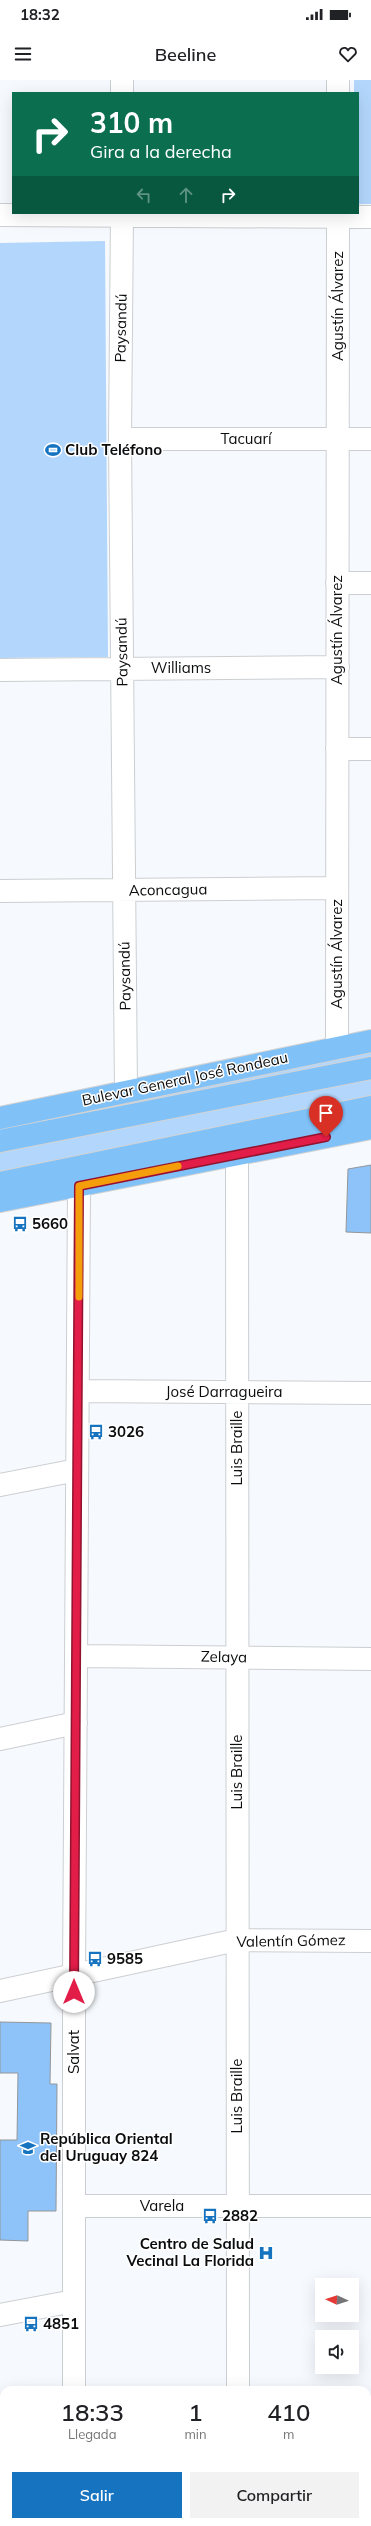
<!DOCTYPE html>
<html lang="es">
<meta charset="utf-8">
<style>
body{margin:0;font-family:Mulish,sans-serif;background:#f2f2f2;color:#202124;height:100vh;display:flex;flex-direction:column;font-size:15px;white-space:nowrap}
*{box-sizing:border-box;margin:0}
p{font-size:13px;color:#757577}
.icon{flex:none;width:22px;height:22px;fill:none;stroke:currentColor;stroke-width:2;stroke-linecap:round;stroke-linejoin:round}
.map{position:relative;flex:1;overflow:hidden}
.details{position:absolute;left:0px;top:2306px;width:371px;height:140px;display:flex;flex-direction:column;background:#fff;border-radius:12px 12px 0 0;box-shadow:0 4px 16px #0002}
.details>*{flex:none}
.hud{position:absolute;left:12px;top:12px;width:347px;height:122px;border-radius:0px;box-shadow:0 4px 16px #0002;background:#0b6e4f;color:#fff;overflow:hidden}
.needle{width:26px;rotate:273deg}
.fabs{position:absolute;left:315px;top:2198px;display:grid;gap:8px}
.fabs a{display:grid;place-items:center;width:44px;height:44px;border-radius:0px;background:#fff;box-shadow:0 4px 16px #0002;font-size:20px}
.pin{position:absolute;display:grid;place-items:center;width:34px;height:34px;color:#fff;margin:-41px -17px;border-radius:50% 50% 50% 0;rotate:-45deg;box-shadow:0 0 4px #0007}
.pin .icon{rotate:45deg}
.me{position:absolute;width:44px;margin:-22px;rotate:0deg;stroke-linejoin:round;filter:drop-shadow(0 0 3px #0008)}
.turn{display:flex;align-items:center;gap:14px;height:84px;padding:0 12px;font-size:18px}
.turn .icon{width:52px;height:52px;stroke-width:2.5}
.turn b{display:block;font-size:28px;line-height:34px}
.lanes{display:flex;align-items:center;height:38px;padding:0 12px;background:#0003;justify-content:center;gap:20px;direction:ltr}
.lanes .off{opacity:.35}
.eta{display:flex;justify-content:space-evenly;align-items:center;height:68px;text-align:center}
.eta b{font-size:24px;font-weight:600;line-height:28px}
.primary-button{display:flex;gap:8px;margin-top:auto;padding:8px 12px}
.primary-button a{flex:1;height:46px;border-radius:0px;background:#1673c0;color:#fff;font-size:16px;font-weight:600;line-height:46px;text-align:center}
.primary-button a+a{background:#f2f2f2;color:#202124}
.status{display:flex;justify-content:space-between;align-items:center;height:28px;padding:0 20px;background:#fff;direction:ltr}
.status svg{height:11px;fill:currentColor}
header{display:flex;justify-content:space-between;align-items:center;height:52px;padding:0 12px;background:#fff;font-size:18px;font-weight:600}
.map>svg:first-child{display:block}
.green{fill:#b3d7fc}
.building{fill:#8ec3f9;stroke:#939699}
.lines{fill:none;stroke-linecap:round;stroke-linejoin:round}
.minor-casing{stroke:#cccfd2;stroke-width:24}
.major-casing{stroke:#d3d3d3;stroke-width:24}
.minor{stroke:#fff;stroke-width:22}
.major{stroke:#80c1f8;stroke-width:22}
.route-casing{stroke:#92132f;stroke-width:10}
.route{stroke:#e11d48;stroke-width:7}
.slow{stroke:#f59e0b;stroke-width:7}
.labels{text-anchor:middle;stroke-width:3;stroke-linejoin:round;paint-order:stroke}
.street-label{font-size:15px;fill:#0b0c0d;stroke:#fff}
.poi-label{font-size:15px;font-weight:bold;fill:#0b0c0d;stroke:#fff;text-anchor:start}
</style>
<div class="status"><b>18:32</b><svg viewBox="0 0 49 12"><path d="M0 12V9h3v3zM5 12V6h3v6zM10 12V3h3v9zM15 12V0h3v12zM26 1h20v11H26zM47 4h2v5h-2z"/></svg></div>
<header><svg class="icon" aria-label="menu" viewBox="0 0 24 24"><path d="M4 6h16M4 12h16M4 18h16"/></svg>Beeline<svg class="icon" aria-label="heart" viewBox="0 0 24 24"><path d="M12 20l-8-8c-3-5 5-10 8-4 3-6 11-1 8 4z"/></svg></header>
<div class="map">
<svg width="371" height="2446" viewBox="0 0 371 2446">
<rect width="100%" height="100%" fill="#f6f9fd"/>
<path class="green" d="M354 0H371V124H358V13H354Z
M105 161 108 577 0 578V163Z
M371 961V1048L0 1121V1038Z"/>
<path class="building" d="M371 1085V1153L346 1152 348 1089Z
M0 1942 51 1943 50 2004H57L56 2131H28V2161L0 2160V2060H17L18 1993H0Z"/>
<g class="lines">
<defs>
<path id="minor" d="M122 0V13
M338 0V13
M122 133 120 359 126 1011
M0 135 371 137
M120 359H371
M337 503H371
M0 590 338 587
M337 669H371
M0 811 337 808
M337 968 338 133
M237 1075 238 2310
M78 1311 371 1313
M0 1405 77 1390
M76 1576 371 1579
M0 1659 76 1643
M0 1911 237 1860 371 1861
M74 2126H371
M0 2235 74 2221
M74 2310V1897L79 1106
M367 2404 371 2405
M238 2442V2446
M8 2446 26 2442
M74 2446V2442"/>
<path id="major" d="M0 1038 371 961
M0 1061 371 988
M0 1103 371 1027
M0 1121 371 1048"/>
</defs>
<use href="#minor" class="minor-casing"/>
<use href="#major" class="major-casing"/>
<use href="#minor" class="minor"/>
<use href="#major" class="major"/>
</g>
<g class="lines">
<defs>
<path id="route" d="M74 1912 79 1106 326 1057"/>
</defs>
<use href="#route" class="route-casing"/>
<use href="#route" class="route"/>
<path class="slow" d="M79 1217V1106L178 1086"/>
</g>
<defs>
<symbol id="stadium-bare" viewBox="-9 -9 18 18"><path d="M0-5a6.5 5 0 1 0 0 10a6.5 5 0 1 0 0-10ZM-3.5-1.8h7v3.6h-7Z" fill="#1673c0" stroke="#fff" stroke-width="2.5" paint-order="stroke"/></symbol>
<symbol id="bus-bare" viewBox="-9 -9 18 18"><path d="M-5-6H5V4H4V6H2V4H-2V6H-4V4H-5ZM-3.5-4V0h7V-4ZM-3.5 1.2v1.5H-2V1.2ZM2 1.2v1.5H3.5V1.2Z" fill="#1673c0" stroke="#fff" stroke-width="2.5" paint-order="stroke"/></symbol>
<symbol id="school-bare" viewBox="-9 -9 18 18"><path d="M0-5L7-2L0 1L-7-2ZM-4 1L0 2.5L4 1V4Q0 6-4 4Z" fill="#1673c0" stroke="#fff" stroke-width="2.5" paint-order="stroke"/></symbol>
<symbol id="hospital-bare" viewBox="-9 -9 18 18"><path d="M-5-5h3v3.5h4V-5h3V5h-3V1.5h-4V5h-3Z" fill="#1673c0" stroke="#fff" stroke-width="2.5" paint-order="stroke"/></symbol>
</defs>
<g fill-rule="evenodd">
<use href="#stadium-bare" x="42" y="359" width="22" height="22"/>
<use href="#bus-bare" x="9" y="1133" width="22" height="22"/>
<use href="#bus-bare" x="85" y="1341" width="22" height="22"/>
<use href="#bus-bare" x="84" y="1868" width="22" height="22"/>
<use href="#school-bare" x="17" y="2057" width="22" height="22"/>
<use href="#bus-bare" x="199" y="2125" width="22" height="22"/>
<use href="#hospital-bare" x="255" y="2162" width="22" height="22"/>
<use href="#bus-bare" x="20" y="2233" width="22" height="22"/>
</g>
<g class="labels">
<g class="street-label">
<text transform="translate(338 226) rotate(-90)" y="5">Agustín Álvarez</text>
<text transform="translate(121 248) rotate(-89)" y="5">Paysandú</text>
<text x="246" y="364">Tacuarí</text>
<text transform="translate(337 550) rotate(-90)" y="5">Agustín Álvarez</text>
<text transform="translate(122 572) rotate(-91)" y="5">Paysandú</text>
<text x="181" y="593">Williams</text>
<text transform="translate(168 810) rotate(-1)" y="5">Aconcagua</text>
<text transform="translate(337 874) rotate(-90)" y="5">Agustín Álvarez</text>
<text transform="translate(125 896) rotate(-91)" y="5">Paysandú</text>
<text transform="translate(185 999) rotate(-12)" y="5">Bulevar General José Rondeau</text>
<text x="224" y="1317">José Darragueira</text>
<text transform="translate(237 1368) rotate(-90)" y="5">Luis Braille</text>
<text transform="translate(224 1577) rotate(1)" y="5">Zelaya</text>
<text transform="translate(237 1692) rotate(-90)" y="5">Luis Braille</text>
<text transform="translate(291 1861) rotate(-1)" y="5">Valentín Gómez</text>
<text transform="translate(74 1972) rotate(-90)" y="5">Salvat</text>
<text transform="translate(237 2016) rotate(-90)" y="5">Luis Braille</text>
<text x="162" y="2131">Varela</text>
</g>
<g class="poi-label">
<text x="65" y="375">Club Teléfono</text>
<text x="32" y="1149">5660</text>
<text x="108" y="1357">3026</text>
<text x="107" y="1884">9585</text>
<text x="40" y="2064">República Oriental<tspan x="40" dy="17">del Uruguay 824</tspan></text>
<text x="222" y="2141">2882</text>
<text x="254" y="2169" text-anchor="end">Centro de Salud<tspan x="254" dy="17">Vecinal La Florida</tspan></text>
<text x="43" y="2249">4851</text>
</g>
</g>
</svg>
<div class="fabs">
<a><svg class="needle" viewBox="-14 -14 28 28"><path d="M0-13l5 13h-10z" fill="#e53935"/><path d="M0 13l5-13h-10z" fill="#757577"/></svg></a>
<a><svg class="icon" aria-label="sound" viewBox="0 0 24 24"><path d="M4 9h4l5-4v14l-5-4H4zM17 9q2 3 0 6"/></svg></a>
</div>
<div class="pin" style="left:326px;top:1057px;background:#d93025"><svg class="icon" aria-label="arrive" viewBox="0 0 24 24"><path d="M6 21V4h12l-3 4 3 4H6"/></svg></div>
<svg class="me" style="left:74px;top:1912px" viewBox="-20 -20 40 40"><circle r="19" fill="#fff"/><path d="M0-13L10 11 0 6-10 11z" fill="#e11d48"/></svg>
<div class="hud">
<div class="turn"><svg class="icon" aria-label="right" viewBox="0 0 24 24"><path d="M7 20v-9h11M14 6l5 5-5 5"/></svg><div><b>310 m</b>Gira a la derecha</div></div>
<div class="lanes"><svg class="icon off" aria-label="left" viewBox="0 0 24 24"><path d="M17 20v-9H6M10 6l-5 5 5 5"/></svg><svg class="icon off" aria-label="ahead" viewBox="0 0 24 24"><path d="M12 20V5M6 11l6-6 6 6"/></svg><svg class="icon" aria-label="right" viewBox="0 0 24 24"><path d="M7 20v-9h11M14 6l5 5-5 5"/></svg></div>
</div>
<section class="details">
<div class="eta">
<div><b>18:33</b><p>Llegada</p></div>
<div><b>1</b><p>min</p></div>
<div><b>410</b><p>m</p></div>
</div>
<div class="primary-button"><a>Salir</a><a>Compartir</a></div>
</section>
</div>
